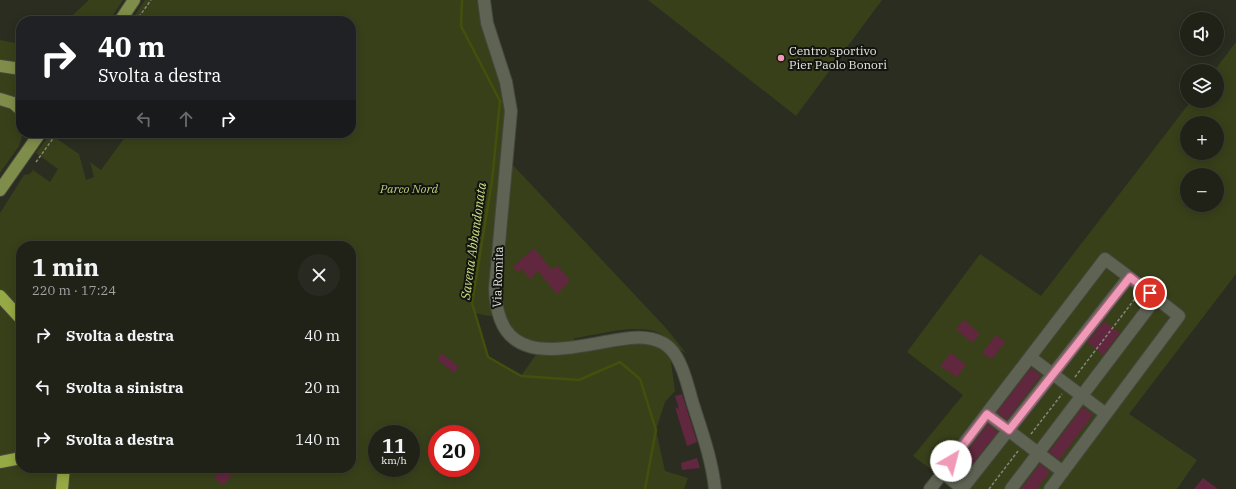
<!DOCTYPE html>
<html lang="it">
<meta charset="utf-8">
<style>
body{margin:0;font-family:"IBM Plex Serif",serif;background:#282a21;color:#f1f3f6;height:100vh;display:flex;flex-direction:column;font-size:15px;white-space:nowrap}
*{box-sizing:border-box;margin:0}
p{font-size:13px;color:#a2a4a2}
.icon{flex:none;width:22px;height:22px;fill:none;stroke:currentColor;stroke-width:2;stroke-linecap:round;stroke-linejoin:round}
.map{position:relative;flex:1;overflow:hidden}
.side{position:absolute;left:16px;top:241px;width:340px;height:232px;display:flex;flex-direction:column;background:#202218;border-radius:16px;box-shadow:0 2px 10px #0003,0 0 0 1px #3d3f37}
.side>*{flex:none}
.top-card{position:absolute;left:16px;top:16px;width:340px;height:122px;border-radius:16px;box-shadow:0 2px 10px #0003,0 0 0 1px #3d3f37;background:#202124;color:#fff;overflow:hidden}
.fabs{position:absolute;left:1180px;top:12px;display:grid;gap:8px}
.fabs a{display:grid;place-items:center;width:44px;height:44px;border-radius:50%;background:#202218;box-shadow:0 2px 10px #0003,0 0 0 1px #3d3f37;font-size:20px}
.speed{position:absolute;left:368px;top:425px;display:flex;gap:8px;font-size:20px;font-weight:700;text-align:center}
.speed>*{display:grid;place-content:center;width:52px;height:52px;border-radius:50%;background:#202218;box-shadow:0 2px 10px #0003,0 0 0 1px #3d3f37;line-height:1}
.speed small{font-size:10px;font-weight:400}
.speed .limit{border:6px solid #d22;background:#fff;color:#111}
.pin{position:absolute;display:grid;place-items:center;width:34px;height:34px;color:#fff;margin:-17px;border:2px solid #fff;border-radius:50%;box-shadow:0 1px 4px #0007}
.me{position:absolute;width:44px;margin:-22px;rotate:37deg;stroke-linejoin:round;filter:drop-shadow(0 0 3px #0008)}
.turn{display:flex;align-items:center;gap:14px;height:84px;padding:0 16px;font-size:18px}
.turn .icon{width:52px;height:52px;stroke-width:2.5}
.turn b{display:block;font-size:28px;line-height:34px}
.lanes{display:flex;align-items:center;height:38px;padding:0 16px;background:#0003;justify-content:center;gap:20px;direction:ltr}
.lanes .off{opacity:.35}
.round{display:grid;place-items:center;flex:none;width:42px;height:42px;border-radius:21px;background:#282a21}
.summary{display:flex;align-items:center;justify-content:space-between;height:68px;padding:0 16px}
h1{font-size:24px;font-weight:700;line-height:30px}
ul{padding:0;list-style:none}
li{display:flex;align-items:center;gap:12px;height:52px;padding:0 16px}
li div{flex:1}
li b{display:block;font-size:15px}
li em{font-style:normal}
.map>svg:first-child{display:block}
.green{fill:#38401a;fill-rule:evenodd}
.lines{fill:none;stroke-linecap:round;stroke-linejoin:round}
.stream{stroke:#444f0c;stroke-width:2.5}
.building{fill:#61273e}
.minor-casing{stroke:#45483d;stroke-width:14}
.major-casing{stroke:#45483d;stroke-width:14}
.highway-casing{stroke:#45483d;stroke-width:14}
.path{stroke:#85877d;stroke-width:1.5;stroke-dasharray:3 2;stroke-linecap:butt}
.minor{stroke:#5f6354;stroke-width:12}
.major{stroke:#7f8d4a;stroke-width:12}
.highway{stroke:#95a944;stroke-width:12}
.route-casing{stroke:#9c6477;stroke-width:10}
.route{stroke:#f09ab7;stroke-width:7}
.poi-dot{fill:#f09ab7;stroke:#13140f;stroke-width:1.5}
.labels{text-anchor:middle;stroke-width:4;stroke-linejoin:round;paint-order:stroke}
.poi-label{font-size:12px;fill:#e6e8e0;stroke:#13140f;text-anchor:start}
.park-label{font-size:12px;font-style:italic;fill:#bace74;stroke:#13140f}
.street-label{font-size:12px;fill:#e6e8e0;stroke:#13140f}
.water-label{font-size:13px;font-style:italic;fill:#cce085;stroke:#13140f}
</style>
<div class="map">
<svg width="1236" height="489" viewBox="0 0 1236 489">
<rect width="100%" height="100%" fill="#2a2d20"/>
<path class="green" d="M89 0H123L109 21H66Z
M145 0H484L501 68 510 162 665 327 686 353C676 349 669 337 659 333 636 323 599 335 575 338L570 347 635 337 669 348 675 391 665 402 656 430 665 471 688 478 684 489H67L69 468H351V246H21V313L0 291V213L24 175 30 174 33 170 50 182 58 169 36 153 50 134 79 154 86 180 94 177 90 162 101 170 128 133H351V21H131ZM475 313 489 316 497 314 529 346 540 349 521 376 488 357ZM377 434H411V468H377ZM437 434H471V468H437Z
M648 0H882L796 116Z
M0 40 21 44V62L0 59Z
M1236 42V274L1129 414 1197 460 1177 489H954L955 487 913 456 963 395 907 352 980 254 1041 296 1191 101H1217V71H1214ZM1187 123H1217V153H1187ZM1187 175H1217V205H1187Z
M0 72 21 76V103L0 94Z
M0 105C17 109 21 116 21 133H23L19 146 0 173Z
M0 306 21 327V454L0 458Z
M21 465V468H60L58 489H0V467Z"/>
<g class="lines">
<path class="stream" d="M462 0 461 26 500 101 492 181 472 303 488 357 521 376 579 380 620 362 640 379 656 430 645 489"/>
</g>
<path class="building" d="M534 248 552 270 557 265 570 281 557 294 538 271 530 279 522 269 518 272 513 267Z
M964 320 980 334 972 343 956 329Z
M1104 321 1120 333 1103 355 1087 342Z
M996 335 1005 342 992 359 982 353Z
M442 353 459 367 454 373 437 359Z
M951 353 966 365 957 377 940 366Z
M1031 368 1041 375 1007 420 997 412Z
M682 394 697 442 687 446 675 407 679 409 675 396Z
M1083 407 1093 415 1059 460 1049 452Z
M988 424 998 432 961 478 952 471Z
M697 458 700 468 682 470 681 463Z
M1040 464 1050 472 1048 474 1037 489H1021Z
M222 468H238L223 485 214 478Z
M1203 478 1218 489H1194Z"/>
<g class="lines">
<defs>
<path id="minor" d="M484 0 487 23 506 82 511 111 495 288C497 362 550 352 604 342 624 339 644 333 663 343 668 346 673 351 676 356 685 370 688 388 693 404 702 432 712 460 715 489
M1030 357 1106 414
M987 414 1063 472
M930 489 938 479
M962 489 1129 277 1156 298 1011 489
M963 489 942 472 1105 259 1129 277
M1050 489 1179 316 1156 298"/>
<path id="major" d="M120 21 134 0
M0 66 21 69
M0 99 13 103 21 110
M0 190 40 133"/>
<path id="highway" d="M0 296 21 319
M0 462 21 458
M62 489 64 468"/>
</defs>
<use href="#minor" class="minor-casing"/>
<use href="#major" class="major-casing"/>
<use href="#highway" class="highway-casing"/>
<path class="path" d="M136 21 151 0
M36 162 57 133
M1075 377 1137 296
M1031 434 1062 394
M989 489 1018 451"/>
<use href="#minor" class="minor"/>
<use href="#major" class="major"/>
<use href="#highway" class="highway"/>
</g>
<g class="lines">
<defs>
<path id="route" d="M951 461 987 414 1009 430 1130 277 1150 293"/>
</defs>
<use href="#route" class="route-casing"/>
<use href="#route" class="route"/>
</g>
<circle class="poi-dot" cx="781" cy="58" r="4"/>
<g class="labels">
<g class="poi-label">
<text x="789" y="55">Centro sportivo<tspan x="789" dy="14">Pier Paolo Bonori</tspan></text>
</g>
<g class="park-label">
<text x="409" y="193">Parco Nord</text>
</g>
<g class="street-label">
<text transform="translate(498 277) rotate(-88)" y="4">Via Romita</text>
</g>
<g class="water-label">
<text transform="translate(473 241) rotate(-82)" y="5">Savena Abbandonata</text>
</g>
</g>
</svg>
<div class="fabs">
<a><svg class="icon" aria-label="sound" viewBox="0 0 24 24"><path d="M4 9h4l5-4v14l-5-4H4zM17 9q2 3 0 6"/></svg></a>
<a><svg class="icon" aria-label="layers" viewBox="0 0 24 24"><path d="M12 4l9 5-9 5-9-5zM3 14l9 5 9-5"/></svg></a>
<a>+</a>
<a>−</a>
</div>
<div class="speed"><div>11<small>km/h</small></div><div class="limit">20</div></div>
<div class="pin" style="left:1150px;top:293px;background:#d93025"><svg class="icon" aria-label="arrive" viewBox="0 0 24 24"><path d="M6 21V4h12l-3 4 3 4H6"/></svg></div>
<svg class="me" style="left:951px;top:461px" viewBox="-20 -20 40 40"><circle r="19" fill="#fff"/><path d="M0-13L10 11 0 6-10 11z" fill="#f09ab7"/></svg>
<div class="top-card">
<div class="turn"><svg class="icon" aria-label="right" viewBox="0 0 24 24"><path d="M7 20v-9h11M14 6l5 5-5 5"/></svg><div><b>40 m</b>Svolta a destra</div></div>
<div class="lanes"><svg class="icon off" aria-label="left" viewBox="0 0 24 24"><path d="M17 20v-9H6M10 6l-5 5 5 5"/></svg><svg class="icon off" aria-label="ahead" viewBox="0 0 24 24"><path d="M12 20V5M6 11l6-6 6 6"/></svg><svg class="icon" aria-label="right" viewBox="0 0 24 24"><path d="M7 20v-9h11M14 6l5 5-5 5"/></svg></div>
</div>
<section class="side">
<div class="summary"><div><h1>1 min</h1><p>220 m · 17:24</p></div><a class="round"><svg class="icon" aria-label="close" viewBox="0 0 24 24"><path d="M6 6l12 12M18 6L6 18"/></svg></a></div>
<ul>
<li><svg class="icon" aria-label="right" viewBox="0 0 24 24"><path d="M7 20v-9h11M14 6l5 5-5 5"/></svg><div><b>Svolta a destra</b></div><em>40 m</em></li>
<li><svg class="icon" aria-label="left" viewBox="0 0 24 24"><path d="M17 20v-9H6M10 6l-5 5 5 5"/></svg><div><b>Svolta a sinistra</b></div><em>20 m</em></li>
<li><svg class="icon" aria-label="right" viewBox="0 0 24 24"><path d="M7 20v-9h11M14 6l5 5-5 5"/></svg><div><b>Svolta a destra</b></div><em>140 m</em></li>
</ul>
</section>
</div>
